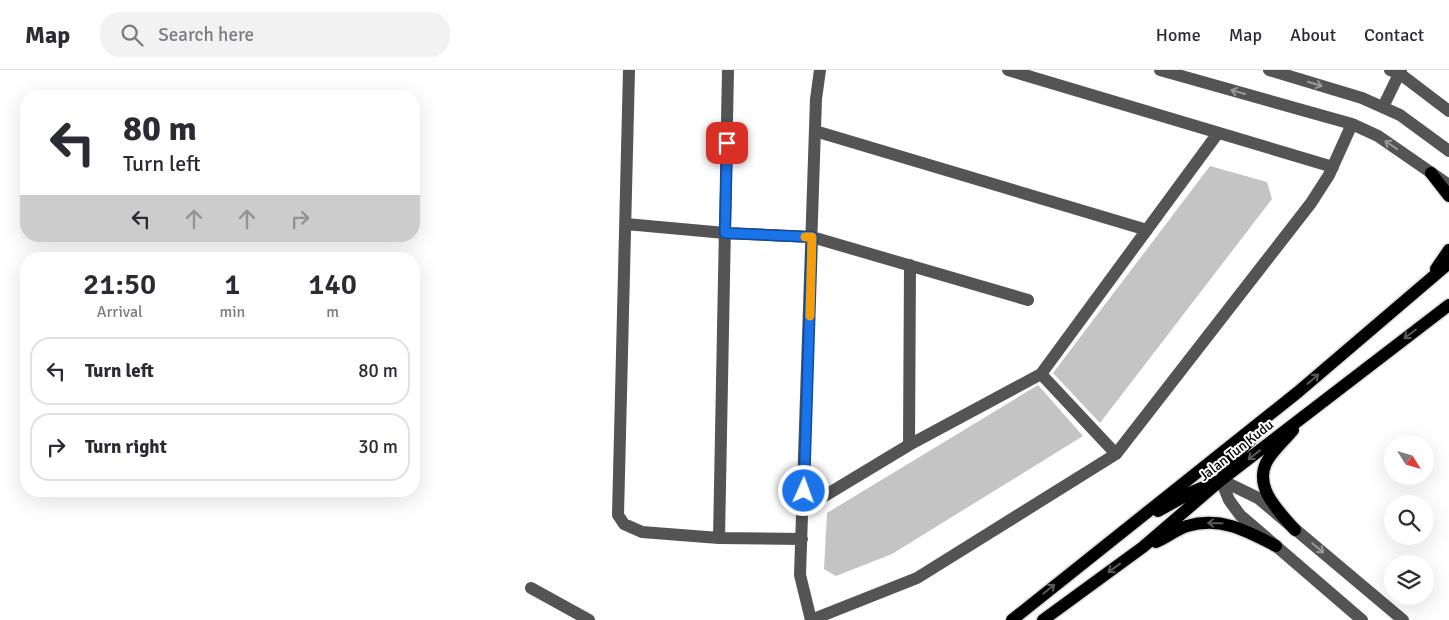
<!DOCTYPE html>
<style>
body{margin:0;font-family:Signika,sans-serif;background:#f2f2f3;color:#2b2b33;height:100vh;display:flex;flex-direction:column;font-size:19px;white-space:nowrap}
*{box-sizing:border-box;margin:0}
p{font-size:16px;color:#7c7c81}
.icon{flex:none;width:28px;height:28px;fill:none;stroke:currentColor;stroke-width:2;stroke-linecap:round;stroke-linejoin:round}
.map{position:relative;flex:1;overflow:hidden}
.side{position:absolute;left:20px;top:182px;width:400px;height:245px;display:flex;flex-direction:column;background:#fff;border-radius:20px;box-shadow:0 5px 20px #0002}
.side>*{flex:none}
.hud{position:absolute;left:20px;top:20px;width:400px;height:152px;border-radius:20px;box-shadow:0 5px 20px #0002;background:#fff;color:#2b2b33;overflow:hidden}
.needle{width:32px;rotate:127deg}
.tools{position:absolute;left:1384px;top:365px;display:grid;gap:10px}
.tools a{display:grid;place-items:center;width:50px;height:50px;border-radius:50%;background:#fff;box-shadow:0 5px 20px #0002;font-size:25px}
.pin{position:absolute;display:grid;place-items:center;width:42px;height:42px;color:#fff;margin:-21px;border-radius:10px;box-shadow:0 2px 8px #0006}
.me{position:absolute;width:55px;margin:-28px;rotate:2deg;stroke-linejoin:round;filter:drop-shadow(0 0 4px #0008)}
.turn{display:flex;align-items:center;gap:18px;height:105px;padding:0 20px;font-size:22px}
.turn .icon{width:65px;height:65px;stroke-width:2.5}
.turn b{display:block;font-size:35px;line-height:42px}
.lanes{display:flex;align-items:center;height:48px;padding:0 20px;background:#0003;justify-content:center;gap:25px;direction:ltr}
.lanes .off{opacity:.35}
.eta{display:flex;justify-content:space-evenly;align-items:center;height:85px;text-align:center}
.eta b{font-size:30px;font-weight:600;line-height:35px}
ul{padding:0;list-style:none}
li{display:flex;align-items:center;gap:15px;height:68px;margin:0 10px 8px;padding:0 10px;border:2px solid #e1e1e2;border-radius:20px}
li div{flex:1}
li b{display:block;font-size:19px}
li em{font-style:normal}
header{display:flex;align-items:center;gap:30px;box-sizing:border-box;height:70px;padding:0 25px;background:#fff;border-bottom:1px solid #e1e1e2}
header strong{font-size:24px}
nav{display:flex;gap:28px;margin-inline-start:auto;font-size:18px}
.search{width:350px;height:45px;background:#f2f2f3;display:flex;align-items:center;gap:12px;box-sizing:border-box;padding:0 18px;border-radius:20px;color:#7c7c81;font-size:19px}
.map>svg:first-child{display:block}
.building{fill:#c4c4c4}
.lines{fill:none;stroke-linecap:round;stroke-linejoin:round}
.major-casing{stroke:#dbdbdb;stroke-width:15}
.minor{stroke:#545454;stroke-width:12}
.major{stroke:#000;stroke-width:12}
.oneway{stroke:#989898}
.oneway2{stroke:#595959}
.route-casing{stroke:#114b97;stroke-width:12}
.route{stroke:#1a73e8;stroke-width:9}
.slow{stroke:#f59e0b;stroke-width:9}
.labels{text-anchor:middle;stroke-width:4;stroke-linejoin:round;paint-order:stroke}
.street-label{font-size:14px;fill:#000;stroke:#fff}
</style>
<header>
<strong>Map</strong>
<div class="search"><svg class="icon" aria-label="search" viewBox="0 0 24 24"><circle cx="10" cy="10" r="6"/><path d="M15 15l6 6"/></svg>Search here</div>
<nav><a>Home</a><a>Map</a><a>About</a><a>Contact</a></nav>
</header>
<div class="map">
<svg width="1449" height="550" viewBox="0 0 1449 550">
<rect width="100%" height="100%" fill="#fff"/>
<path class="building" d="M1210 96 1267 112 1272 129 1100 353 1053 303Z
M1038 315 1083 366 892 484 836 506 824 499 827 443Z"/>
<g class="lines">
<defs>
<path id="major" d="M1431 103 1449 126
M1436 199 1449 180
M1293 360C1285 370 1272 381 1266 393 1254 419 1280 442 1295 460
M1158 441 1194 421 1221 410 1232 389 1261 359
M1156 472C1166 468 1177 459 1187 456 1221 446 1247 461 1276 476
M1012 550 1298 322 1449 193
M1043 550 1143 477 1221 410 1449 235"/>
</defs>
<use href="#major" class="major-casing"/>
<path class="minor" d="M629 0 618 445 624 454 642 462 719 468 802 469
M1008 0 1333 97
M1160 0 1352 54 1378 66 1449 115
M1269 0 1362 28 1400 45 1449 81
M1390 0 1399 3 1449 41
M1383 37 1401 0
M815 61 1147 160
M626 154 725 163 812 167 1028 230
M1041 304 1116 384
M909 375 910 195
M1221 410 1258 428 1403 550
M1221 410 1229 430 1240 445 1362 550
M803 439 909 375 1041 304 1218 63
M719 468 728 0
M531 518 589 550
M811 550 917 508 1116 384 1311 133 1329 105 1352 54
M811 550 800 505 816 29 820 0"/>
<use href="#major" class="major"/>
</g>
<defs><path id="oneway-shaft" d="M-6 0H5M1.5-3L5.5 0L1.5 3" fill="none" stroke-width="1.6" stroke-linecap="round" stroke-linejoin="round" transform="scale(1.25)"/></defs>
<g class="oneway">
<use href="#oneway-shaft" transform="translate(1315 14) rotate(17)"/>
<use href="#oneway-shaft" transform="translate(1238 22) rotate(-165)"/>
<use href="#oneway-shaft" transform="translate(1391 75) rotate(-146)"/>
<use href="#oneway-shaft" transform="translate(1318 478) rotate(40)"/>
</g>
<g class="oneway2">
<use href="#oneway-shaft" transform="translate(1410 264) rotate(143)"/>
<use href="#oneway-shaft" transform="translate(1313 309) rotate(-41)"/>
<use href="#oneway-shaft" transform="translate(1254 385) rotate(142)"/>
<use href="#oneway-shaft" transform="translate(1215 453) rotate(-179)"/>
<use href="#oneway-shaft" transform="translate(1114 498) rotate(144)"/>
<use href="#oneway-shaft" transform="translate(1049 519) rotate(-39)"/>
</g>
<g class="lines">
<defs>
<path id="route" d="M727 73 725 163 812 167 804 421"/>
</defs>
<use href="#route" class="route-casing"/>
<use href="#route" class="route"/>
<path class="slow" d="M805 167H812L810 246"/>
</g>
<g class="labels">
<g class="street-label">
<text transform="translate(1236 380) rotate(-38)" y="5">Jalan Tun Kudu</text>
</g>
</g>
</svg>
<div class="tools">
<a><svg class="needle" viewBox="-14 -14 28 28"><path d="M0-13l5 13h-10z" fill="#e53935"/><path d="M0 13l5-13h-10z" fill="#7c7c81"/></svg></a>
<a><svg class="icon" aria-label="search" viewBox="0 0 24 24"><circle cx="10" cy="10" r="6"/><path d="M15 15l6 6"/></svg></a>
<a><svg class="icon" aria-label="layers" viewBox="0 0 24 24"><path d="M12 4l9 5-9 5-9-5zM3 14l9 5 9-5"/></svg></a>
</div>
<div class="pin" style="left:727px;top:73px;background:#d93025"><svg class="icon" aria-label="arrive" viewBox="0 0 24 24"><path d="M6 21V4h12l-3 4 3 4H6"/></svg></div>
<svg class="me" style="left:804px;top:421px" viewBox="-20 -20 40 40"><circle r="17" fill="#1a73e8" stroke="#fff" stroke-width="3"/><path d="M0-11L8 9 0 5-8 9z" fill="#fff"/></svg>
<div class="hud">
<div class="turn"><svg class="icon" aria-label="left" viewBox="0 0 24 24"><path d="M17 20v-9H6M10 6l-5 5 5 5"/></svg><div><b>80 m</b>Turn left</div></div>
<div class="lanes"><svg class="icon" aria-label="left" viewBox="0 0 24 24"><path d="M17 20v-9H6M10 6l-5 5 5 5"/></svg><svg class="icon off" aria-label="ahead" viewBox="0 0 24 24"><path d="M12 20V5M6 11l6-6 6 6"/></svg><svg class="icon off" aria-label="ahead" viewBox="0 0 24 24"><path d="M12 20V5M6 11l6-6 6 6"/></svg><svg class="icon off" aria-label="right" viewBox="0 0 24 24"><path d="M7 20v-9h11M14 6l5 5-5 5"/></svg></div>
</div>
<section class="side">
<div class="eta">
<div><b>21:50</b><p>Arrival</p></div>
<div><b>1</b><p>min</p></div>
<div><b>140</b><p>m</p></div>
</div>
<ul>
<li><svg class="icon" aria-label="left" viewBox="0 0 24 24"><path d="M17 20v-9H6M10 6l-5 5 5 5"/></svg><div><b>Turn left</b></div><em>80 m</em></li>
<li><svg class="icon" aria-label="right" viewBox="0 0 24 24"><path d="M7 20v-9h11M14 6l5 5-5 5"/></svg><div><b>Turn right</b></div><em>30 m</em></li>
</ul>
</section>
</div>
